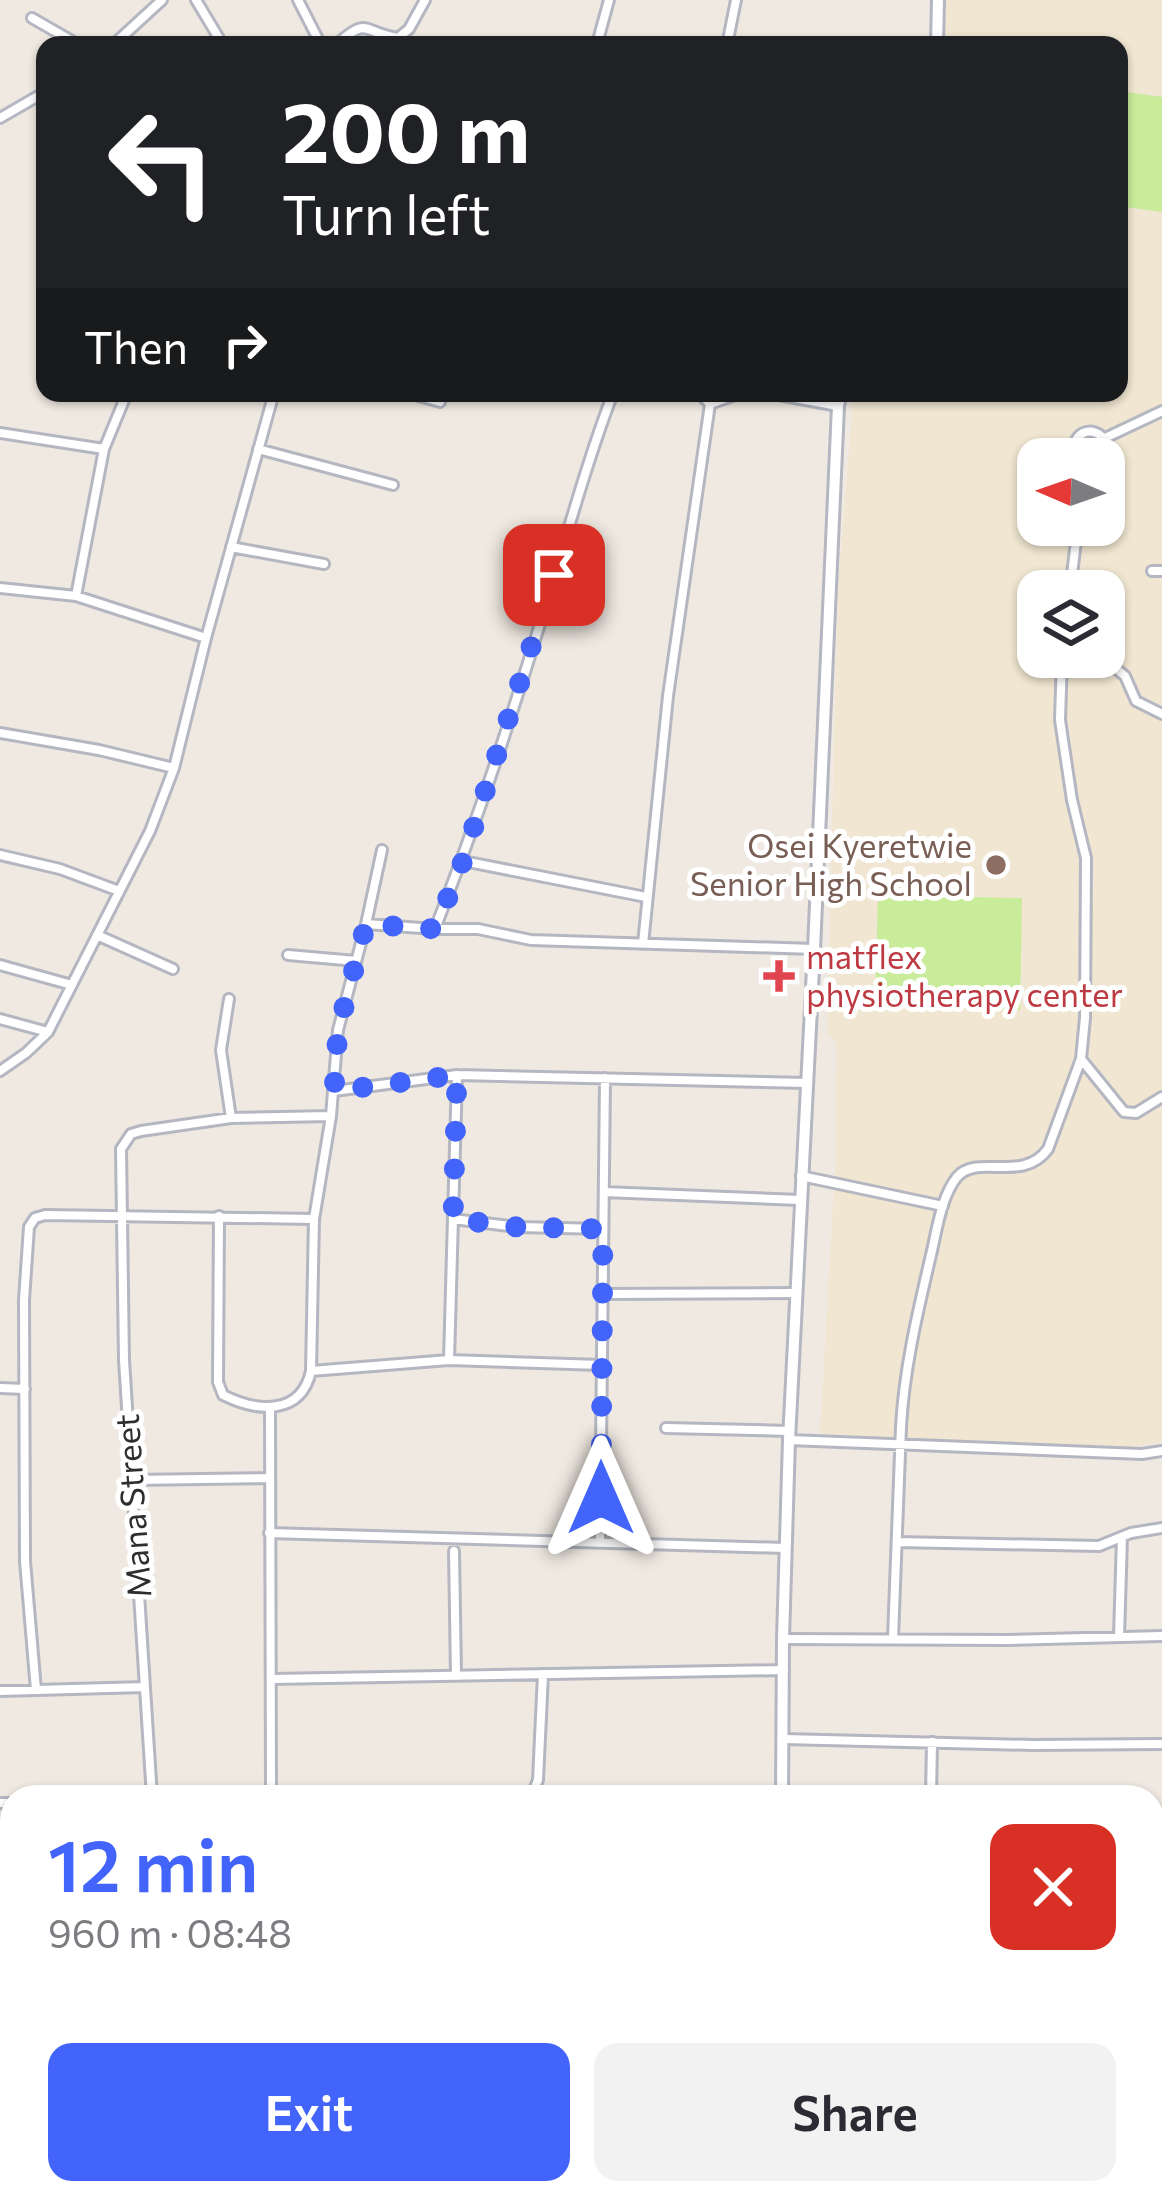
<!DOCTYPE html>
<meta charset="utf-8">
<style>
body{margin:0;font-family:Commissioner,sans-serif;background:#f2f2f3;color:#2b2b33;height:100vh;display:flex;flex-direction:column;font-size:45px;white-space:nowrap}
*{box-sizing:border-box;margin:0}
p{font-size:39px;color:#7c7c81}
.icon{flex:none;width:66px;height:66px;fill:none;stroke:currentColor;stroke-width:2;stroke-linecap:round;stroke-linejoin:round}
.map{position:relative;flex:1;overflow:hidden}
.details{position:absolute;left:0px;top:1785px;width:1164px;height:420px;display:flex;flex-direction:column;background:#fff;border-radius:36px 36px 0 0;box-shadow:0 3px 9px #0004}
.details>*{flex:none}
.guide{position:absolute;left:36px;top:36px;width:1092px;height:366px;border-radius:24px;box-shadow:0 3px 9px #0004;background:#202124;color:#fff;overflow:hidden}
.needle{width:78px;rotate:272deg}
.buttons{position:absolute;left:1017px;top:438px;display:grid;gap:24px}
.buttons a{display:grid;place-items:center;width:108px;height:108px;border-radius:24px;background:#fff;box-shadow:0 3px 9px #0004;font-size:60px}
.pin{position:absolute;display:grid;place-items:center;width:102px;height:102px;color:#fff;margin:-51px;border-radius:24px;box-shadow:0 6px 18px #0006}
.me{position:absolute;width:132px;margin:-66px;rotate:0deg;stroke-linejoin:round;filter:drop-shadow(0 0 9px #0008)}
.turn{display:flex;align-items:center;gap:42px;height:252px;padding:0 48px;font-size:54px}
.turn .icon{width:156px;height:156px;stroke-width:2.5}
.turn b{display:block;font-size:84px;line-height:102px}
.then{display:flex;align-items:center;height:114px;padding:0 48px;background:#0003;gap:24px;font-size:45px}
.round{display:grid;place-items:center;flex:none;width:126px;height:126px;border-radius:24px;background:#f2f2f3}
.head{display:flex;align-items:center;justify-content:space-between;height:204px;padding:0 48px}
h1{font-size:72px;font-weight:600;line-height:90px;color:#4264fb}
.action{display:flex;gap:24px;margin-top:auto;padding:24px 48px}
.action a{flex:1;height:138px;border-radius:24px;background:#4264fb;color:#fff;font-size:48px;font-weight:600;line-height:138px;text-align:center}
.action a+a{background:#f2f2f3;color:#2b2b33}
.map>svg:first-child{display:block}
.education{fill:#f0e6d1;fill-rule:evenodd}
.pitch{fill:#c9ec9a}
.lines{fill:none;stroke-linecap:round;stroke-linejoin:round}
.street-casing{stroke:#b4b7c1;stroke-width:14}
.secondary-casing{stroke:#b4b7c1;stroke-width:16}
.street{stroke:#fff;stroke-width:8}
.secondary{stroke:#fff;stroke-width:10}
.route{stroke:#4264fb;stroke-width:21;stroke-dasharray:0 37.8}
.education-dot{fill:#8d6e63;stroke:#fff;stroke-width:4.5}
.health-dot{fill:#e0444e;stroke:#fff;stroke-width:4.5}
.labels{text-anchor:middle;stroke-width:10;stroke-linejoin:round;paint-order:stroke}
.education-label{font-size:33px;fill:#785e54;stroke:#fff;text-anchor:end}
.health-label{font-size:33px;fill:#be3a42;stroke:#fff;text-anchor:start}
.street-label{font-size:33px;fill:#2e2e2e;stroke:#fff}
</style>
<div class="map">
<svg width="1162" height="2205" viewBox="0 0 1162 2205">
<rect width="100%" height="100%" fill="#efe9e1"/>
<path class="education" d="M945 0H1162V1442L1131 1447 820 1434 836 1152 837 1042 827 1034 838 588 853 401 855 393H1119V45H944ZM1038 459H1104V525H1038ZM1038 591H1104V657H1038Z"/>
<path class="pitch" d="M1119 91 1162 97V212L1119 206Z
M878 895 1022 898 1020 1010 875 1007Z"/>
<g class="lines">
<defs>
<path id="street" d="M196 0 223 45
M298 0 321 45
M32 18 79 45
M597 44 609 0
M113 45 162 0
M336 45C369 15 363 33 398 38L409 29 425 0
M727 45 736 0
M0 118 45 92
M408 393 440 402
M699 393 710 404
M768 393 838 406
M710 404 741 393
M0 433 104 449
M1105 438 1162 411
M258 449 393 485
M1077 459C1066 435 1093 420 1107 443L1104 459
M231 547 324 564
M1152 571H1162
M0 588 76 596 206 638
M1070 591 1078 525
M76 596 104 449 127 393
M1062 661 1114 667 1125 676 1136 701 1162 714
M0 733 99 750 174 768
M0 855 60 869 119 891
M463 861 646 897
M366 924 435 929H478L531 940 814 949
M435 929C475 826 511 720 543 614 566 539 585 467 613 393
M97 935 173 969
M643 944 668 696 710 404
M288 955 356 961
M0 965 72 985
M229 999 221 1050 231 1118
M0 1019 48 1032
M1081 1059 1124 1112 1136 1113 1162 1097
M0 1071 26 1053 48 1032 150 831 174 768 206 638 274 393
M334 1091 457 1075 807 1083
M801 1176 943 1206
M604 1192 800 1200
M219 1216 218 1382 223 1395C257 1412 301 1416 311 1371L314 1219 331 1116 338 1030 366 924 382 850
M453 1219 517 1227 603 1229
M603 1294 796 1293
M449 1360 457 1075
M311 1371 449 1360 601 1365
M0 1388 25 1389
M270 1407 271 1790 284 1797 526 1794 534 1790 538 1780 543 1674
M666 1428 790 1431
M789 1440 1142 1454 1162 1451
M131 1480 270 1478
M269 1533 785 1548
M897 1542 1099 1546 1131 1533 1162 1528
M600 1543 605 1078
M454 1551 456 1676
M1119 1637 1122 1537
M893 1638C896 1568 898 1497 901 1427 904 1369 918 1311 931 1255 937 1230 941 1197 957 1177 978 1153 1022 1184 1048 1149L1081 1059 1085 1018 1086 858 1072 800 1060 720 1062 657
M783 1639 1007 1640 1162 1636
M272 1679 784 1670
M36 1690 25 1561 24 1300 29 1227 35 1218 45 1215 314 1219
M0 1691 145 1687
M783 1739 1033 1745 1162 1744
M152 1797 124 1360 121 1149 131 1134 141 1131 231 1118 331 1116
M931 1797 932 1742
M0 1803H12
M0 1860 12 1861
M1152 1890H1162
M1152 2037H1162
M0 2121 12 2123
M266 2193 267 2205
M152 2205V2193
M460 2205 461 2193
M590 2205V2193
M683 2205V2193
M920 2205V2193
M1044 2205 1045 2193"/>
<path id="secondary" d="M937 45 938 0
M782 1797 783 1639 789 1440 814 949 838 406 841 393
M774 2205V2193"/>
</defs>
<use href="#street" class="street-casing"/>
<use href="#secondary" class="secondary-casing"/>
<use href="#street" class="street"/>
<use href="#secondary" class="secondary"/>
</g>
<g class="lines">
<path class="route" d="M554 575 463 861 435 929 366 924 338 1030 334 1091 457 1075 453 1219 517 1227 603 1229 601 1498"/>
</g>
<circle class="education-dot" cx="996" cy="865" r="12"/>
<path class="health-dot" d="M773 958h12v12h12v12h-12v12h-12v-12h-12v-12h12z"/>
<g class="labels">
<g class="education-label">
<text x="972" y="858">Osei Kyeretwie<tspan x="972" dy="38">Senior High School</tspan></text>
</g>
<g class="health-label">
<text x="806" y="969">matflex<tspan x="806" dy="38">physiotherapy center</tspan></text>
</g>
<g class="street-label">
<text transform="translate(133 1506) rotate(-94)" y="12">Mana Street</text>
</g>
</g>
</svg>
<div class="buttons">
<a><svg class="needle" viewBox="-14 -14 28 28"><path d="M0-13l5 13h-10z" fill="#e53935"/><path d="M0 13l5-13h-10z" fill="#7c7c81"/></svg></a>
<a><svg class="icon" aria-label="layers" viewBox="0 0 24 24"><path d="M12 4l9 5-9 5-9-5zM3 14l9 5 9-5"/></svg></a>
</div>
<div class="pin" style="left:554px;top:575px;background:#d93025"><svg class="icon" aria-label="arrive" viewBox="0 0 24 24"><path d="M6 21V4h12l-3 4 3 4H6"/></svg></div>
<svg class="me" style="left:601px;top:1498px" viewBox="-20 -20 40 40"><path d="M0-17L14 15 0 8-14 15z" fill="#4264fb" stroke="#fff" stroke-width="4"/></svg>
<div class="guide">
<div class="turn"><svg class="icon" aria-label="left" viewBox="0 0 24 24"><path d="M17 20v-9H6M10 6l-5 5 5 5"/></svg><div><b>200 m</b>Turn left</div></div>
<div class="then">Then<svg class="icon" aria-label="right" viewBox="0 0 24 24"><path d="M7 20v-9h11M14 6l5 5-5 5"/></svg></div>
</div>
<section class="details">
<div class="head"><div><h1>12 min</h1><p>960 m · 08:48</p></div><a class="round" style="background:#d93025;color:#fff"><svg class="icon" aria-label="close" viewBox="0 0 24 24"><path d="M6 6l12 12M18 6L6 18"/></svg></a></div>
<div class="action"><a>Exit</a><a>Share</a></div>
</section>
</div>
